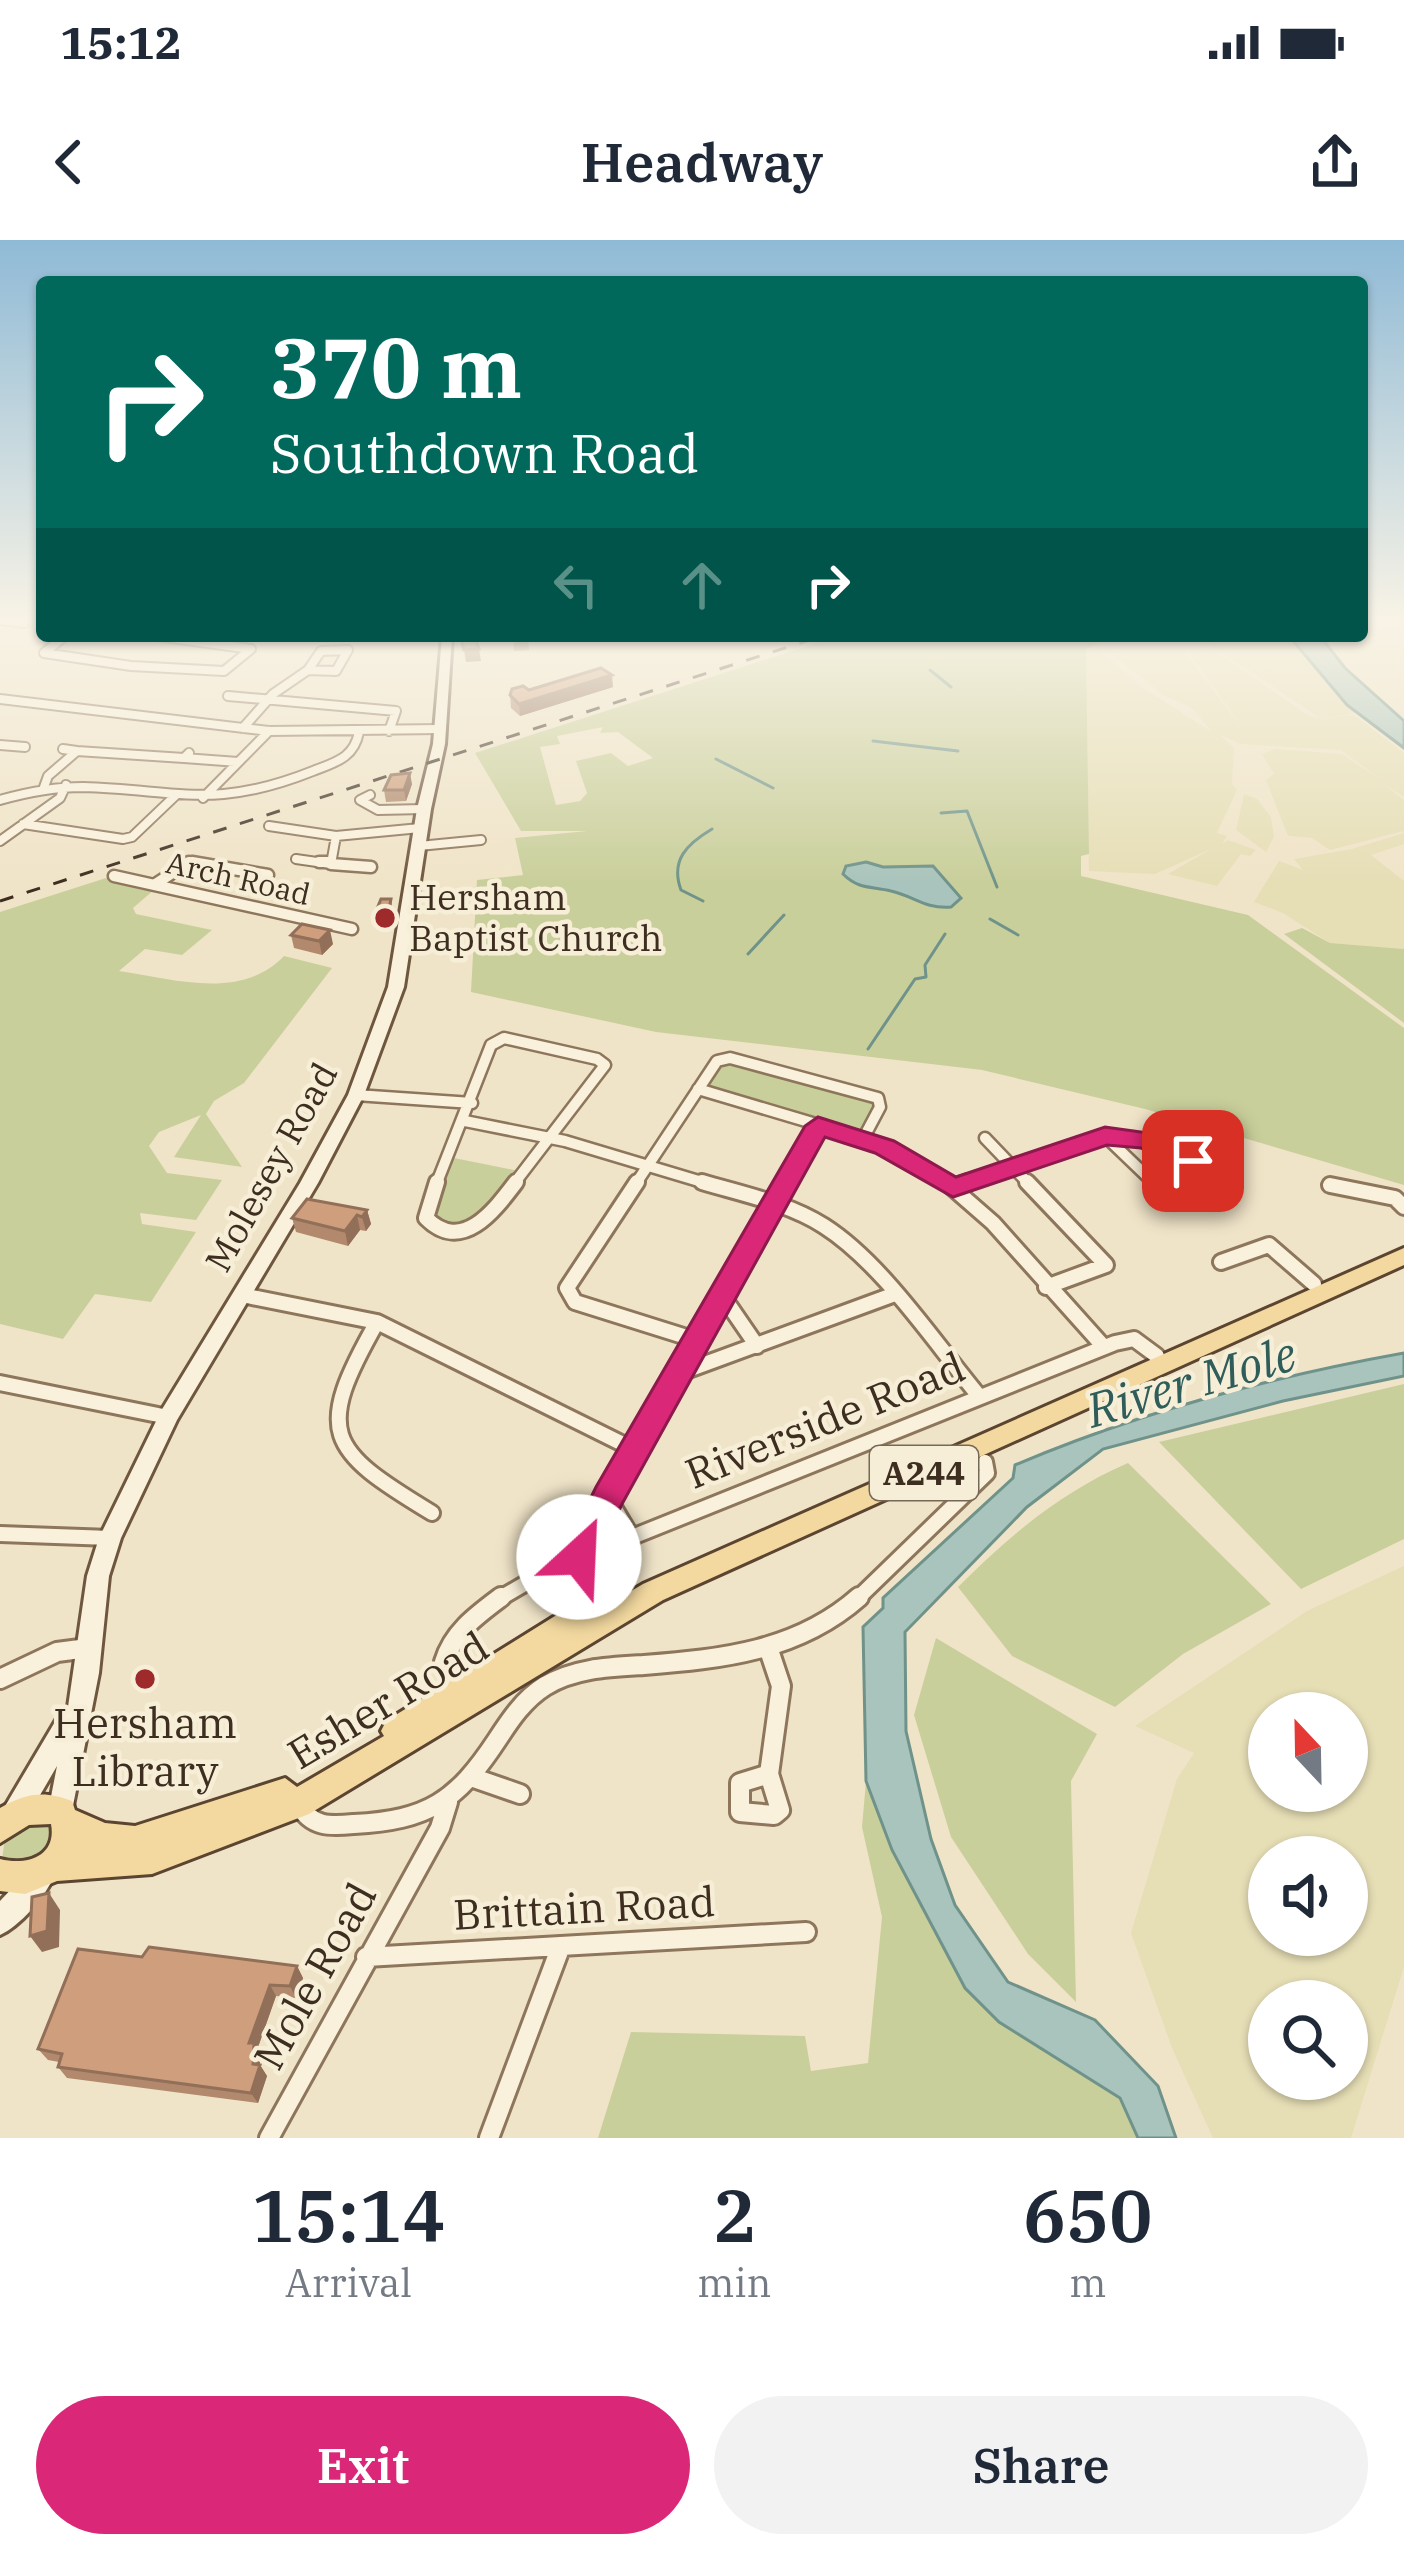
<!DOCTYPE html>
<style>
body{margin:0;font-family:"IBM Plex Serif",serif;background:#f2f2f3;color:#1f2937;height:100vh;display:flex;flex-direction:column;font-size:45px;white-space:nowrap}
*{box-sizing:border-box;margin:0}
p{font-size:39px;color:#747a83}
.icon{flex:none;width:66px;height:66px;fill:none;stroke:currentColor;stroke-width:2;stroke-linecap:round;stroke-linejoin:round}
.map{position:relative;height:1898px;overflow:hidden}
.panel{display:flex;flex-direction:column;background:#fff;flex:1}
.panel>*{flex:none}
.banner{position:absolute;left:36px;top:36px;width:1332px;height:366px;border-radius:12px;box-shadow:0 3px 9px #0004;background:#00695c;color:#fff;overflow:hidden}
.needle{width:78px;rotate:338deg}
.fabs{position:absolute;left:1248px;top:1452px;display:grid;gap:24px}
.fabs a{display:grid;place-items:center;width:120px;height:120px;border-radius:50%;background:#fff;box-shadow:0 3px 9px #0004;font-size:60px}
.pin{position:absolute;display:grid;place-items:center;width:102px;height:102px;color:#fff;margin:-51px;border-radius:24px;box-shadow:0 6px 18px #0006}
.me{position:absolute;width:132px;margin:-66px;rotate:25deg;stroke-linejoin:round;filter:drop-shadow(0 0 9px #0008)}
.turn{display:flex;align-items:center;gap:42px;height:252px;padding:0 36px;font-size:54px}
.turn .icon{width:156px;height:156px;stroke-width:2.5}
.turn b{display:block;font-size:84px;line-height:102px}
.lanes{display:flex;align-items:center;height:114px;padding:0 36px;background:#0003;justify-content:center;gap:60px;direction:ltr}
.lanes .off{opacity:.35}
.eta{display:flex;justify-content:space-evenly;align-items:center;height:204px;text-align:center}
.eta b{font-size:72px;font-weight:600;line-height:84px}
.primary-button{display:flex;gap:24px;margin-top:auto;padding:24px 36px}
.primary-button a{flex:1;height:138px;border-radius:72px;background:#db2777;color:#fff;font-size:48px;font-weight:600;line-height:138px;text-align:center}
.primary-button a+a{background:#f2f2f3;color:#1f2937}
.status{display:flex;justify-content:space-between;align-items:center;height:84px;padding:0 60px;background:#fff;direction:ltr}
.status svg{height:33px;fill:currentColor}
header{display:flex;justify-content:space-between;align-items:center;height:156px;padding:0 36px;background:#fff;font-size:54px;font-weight:600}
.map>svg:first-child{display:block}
.farmland{fill:#e6deb5;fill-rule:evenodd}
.green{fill:#c9cf9b;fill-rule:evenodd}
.water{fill:#a9c4bc;stroke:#6f938a;stroke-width:3}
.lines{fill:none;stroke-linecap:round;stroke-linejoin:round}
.stream{stroke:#6f938a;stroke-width:3}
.street-far3-casing{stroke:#8d765c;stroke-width:12}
.street-far2-casing{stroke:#8d765c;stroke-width:15}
.street-far1-casing{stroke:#8d765c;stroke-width:20}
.street-casing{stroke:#8d765c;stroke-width:24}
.secondary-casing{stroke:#6f573f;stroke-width:6}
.primary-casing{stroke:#5b4430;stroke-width:6}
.street-far3{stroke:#faf1dc;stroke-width:8}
.street-far2{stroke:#faf1dc;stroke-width:10}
.street-far1{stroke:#faf1dc;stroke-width:14}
.street{stroke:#faf1dc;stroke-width:18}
.secondary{fill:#faf1dc;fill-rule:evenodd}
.primary{fill:#f3d9a0;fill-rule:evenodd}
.rail{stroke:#3d2e20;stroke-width:3;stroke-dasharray:14 14;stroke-linecap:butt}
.wall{fill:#b2896c}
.shaded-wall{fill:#916f58}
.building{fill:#cf9f7d;stroke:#916f58;stroke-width:3}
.route{fill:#db2777;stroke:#8e194d;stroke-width:3}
.poi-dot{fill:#9e2a2b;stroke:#f7eed8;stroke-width:4.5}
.labels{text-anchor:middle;stroke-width:9;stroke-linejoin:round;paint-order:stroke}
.far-street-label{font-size:30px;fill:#3d2e20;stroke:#f7eed8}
.shield{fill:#f7eed8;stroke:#756857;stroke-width:3}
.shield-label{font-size:33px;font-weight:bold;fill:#3d2e20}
.poi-label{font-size:36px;fill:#3d2e20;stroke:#f7eed8;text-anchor:start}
.street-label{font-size:36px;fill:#3d2e20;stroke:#f7eed8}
.near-street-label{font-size:42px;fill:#3d2e20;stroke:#f7eed8}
.near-poi-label{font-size:42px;fill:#3d2e20;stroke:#f7eed8}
.near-water-label{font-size:48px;font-style:italic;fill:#2f5d5a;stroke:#f7eed8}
</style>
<div class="status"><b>15:12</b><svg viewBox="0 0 49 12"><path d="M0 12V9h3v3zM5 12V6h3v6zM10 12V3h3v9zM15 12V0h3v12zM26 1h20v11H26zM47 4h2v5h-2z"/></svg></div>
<header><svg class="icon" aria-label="back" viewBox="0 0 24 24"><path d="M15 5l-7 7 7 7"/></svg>Headway<svg class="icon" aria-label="share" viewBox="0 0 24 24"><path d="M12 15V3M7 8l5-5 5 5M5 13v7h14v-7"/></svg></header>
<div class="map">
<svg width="1404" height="1898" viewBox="0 0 1404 1898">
<rect width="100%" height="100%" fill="#f0e4c8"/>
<path class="farmland" d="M1197 396 1292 399 1356 473 1322 479 1354 475 1404 513V557L1384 544 1404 560V591L1330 610 1312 598 1288 596 1266 540 1274 534 1262 514 1275 509 1342 514 1381 540 1341 510 1240 504 1219 494 1234 508 1232 544 1237 550 1217 593 1227 596 1222 604 1228 600 1256 610 1250 616 1241 614 1217 646 1168 634 1211 609 1155 634 1089 631 1086 409 1097 410 1145 449 1212 492 1192 468 1163 455 1110 412H1184L1244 490 1188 411 1213 410 1308 475 1320 478Z
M1244 554 1257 559 1271 577 1274 597 1266 612 1236 590Z
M1404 593V604L1371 615 1404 641V709L1330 703 1283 673 1254 662 1279 621 1303 630 1294 619 1352 609Z
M1404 1326V1727L1351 1898H1213L1172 1808 1131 1693 1177 1539 1194 1513 1135 1486 1307 1371ZM1269 1473H1347V1551H1269ZM1269 1617H1347V1695H1269ZM1269 1761H1347V1839H1269Z"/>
<path class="green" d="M839 396H1115L1086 409 1089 614 1081 616V636L1248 675 1404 788V945L1145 869 982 830 656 792 471 752 477 640 523 635 515 598 587 591H521L475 513ZM603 487 600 493 618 492 653 518 628 526 611 513 576 521 587 553 580 561 556 565 540 507 560 504 557 496Z
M106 638 155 649 133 668 136 674 212 690 182 715 145 709 119 731C174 739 241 761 284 716L332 728 244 843 214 861 206 874 242 927 174 917 201 875 159 892 149 906 167 933 222 940 196 980 140 973 142 984 196 992 151 1062 95 1054 63 1099 0 1084V672Z
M1302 688 1330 703 1404 709V783L1284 694Z
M721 819 878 858 863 899 698 849Z
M449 917 524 932 490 975 445 991 426 973Z
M1404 1144V1299L1301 1349 1159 1202Z
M1128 1223 1271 1364 1183 1414 1115 1467 1012 1416 958 1347C1010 1295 1061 1252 1128 1223Z
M936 1398 1097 1494 1071 1541 1076 1762 1028 1714 951 1597 914 1475Z
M866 1541 892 1610 965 1748 1120 1858 1138 1898H598L631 1792 805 1796 811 1831 868 1823 882 1677 862 1587Z
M40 1575 59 1589 42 1625 2 1621 5 1596Z"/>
<path class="water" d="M1289 396H1320L1345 428 1404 481V508L1347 465Z
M866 622 883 627 933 626 961 658 951 667C924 669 914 656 891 651 872 646 859 650 843 634L846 626Z
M1404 1113V1136L1283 1161 1103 1209 1027 1267 905 1392 906 1491 931 1599 955 1665 1008 1742 1095 1780 1158 1846 1176 1898H1138L1120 1858 999 1782 965 1748 892 1610 866 1541 863 1387 883 1368V1358L1013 1238 1015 1225C1140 1172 1270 1137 1404 1113Z"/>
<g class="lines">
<path class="stream" d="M930 430 951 447
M873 501 958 511
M716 519 773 548
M941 573 967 571 997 647
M703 661 681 650C670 620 687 604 712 589
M990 679 1018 695
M748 714 784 675
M868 809 915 739 926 737 925 725 945 694"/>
<defs>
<path id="street-far3" d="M0 380 24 383
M65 396 44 413 131 426 224 431 251 409 157 396
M348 410 336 431 308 430 321 411Z
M228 456 396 471 389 491
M0 459 269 491 440 489
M243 488 273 454 308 430
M0 505 25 507
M77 511 184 518 189 513
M184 518 238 522
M44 547 48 536 77 511 63 509
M370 555 360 560 378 570 424 569
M203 558 269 491
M0 560C28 552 54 547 83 547 180 550 215 570 313 531 336 522 354 518 359 492
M23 584 123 599 132 597 176 555
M269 586 336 596 420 588
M0 601 60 558 66 545
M419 606 481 600
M296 619 331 624 336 596
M331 624 349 625
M185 625H210"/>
<path id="street-far2" d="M192 622 268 635
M319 622H331
M331 624 371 627
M114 636 352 689
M154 645 189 622
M698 849 863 898 950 945
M356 855 472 863
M465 881 565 901 712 945
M1105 896C1133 899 1176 900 1194 925L1168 945 1155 944Z
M985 898 1030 945
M436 945 491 805 504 798 597 819 605 825 513 945
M635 945 717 821 730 818 878 858 880 867 863 899
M785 945 818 886
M959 945 1105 896"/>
<path id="street-far1" d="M437 942 426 978C462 1014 494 971 516 942
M637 942 567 1048 575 1062 696 1100
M702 942C742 954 788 963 824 986 882 1023 934 1102 979 1156
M946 942 993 983 1104 1107
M1027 942 1106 1025 1046 1047
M1153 942H1172
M1330 945 1395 958 1404 967
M953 947 968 942
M1221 1022 1269 1005 1314 1044
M242 1055 377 1082 635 1210
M722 1055 757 1106
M377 1082C314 1193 326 1209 432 1273
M680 1133 895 1054
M0 1143 168 1177
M608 1257 631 1296
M0 1294 110 1298
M579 1317 608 1257 786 942
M497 1360 545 1332 1115 1103 1134 1099 1157 1116
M856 1360 987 1233 985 1222"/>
<path id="street" d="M768 1407 781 1446 769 1534
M0 1439 57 1412 88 1408
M459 1449 444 1422C453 1392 477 1375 501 1357
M769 1534 780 1570 774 1575 740 1572V1543Z
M471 1537 520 1554
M299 1564C311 1588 331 1586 354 1584 428 1580 456 1562 497 1500 510 1480 524 1459 545 1446 575 1428 610 1427 644 1425 722 1419 798 1411 859 1357
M366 1717 806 1692
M269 1898 440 1588 448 1562
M489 1898 561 1706"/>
<path id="secondary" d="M442 396H452L445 504 431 569 404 747 364 855 318 943 177 1180 121 1298 109 1336 99 1433 70 1581 61 1585 52 1581 48 1572 57 1526 22 1586 13 1590 4 1586 0 1577 4 1568 62 1470 68 1467 87 1336 99 1298 161 1171 300 943 348 855 388 747 417 569 433 504Z
M41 1623 50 1627 54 1636C46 1656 20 1686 0 1695V1661L32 1627Z"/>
<path id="primary" d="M1404 1008V1025L663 1360 309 1574 152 1634 57 1641 25 1654 0 1651V1619C27 1626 57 1616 51 1584L29 1585 0 1603V1568C25 1553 45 1550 72 1561L75 1570 105 1583 135 1586 285 1538 297 1547 384 1496 381 1491 386 1481 563 1371 573 1368 583 1371 586 1378 643 1344Z"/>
</defs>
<use href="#street-far3" class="street-far3-casing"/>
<use href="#street-far2" class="street-far2-casing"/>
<use href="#street-far1" class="street-far1-casing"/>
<use href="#street" class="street-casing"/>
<use href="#secondary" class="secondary-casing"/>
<use href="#primary" class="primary-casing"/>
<use href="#street-far3" class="street-far3"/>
<use href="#street-far2" class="street-far2"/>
<use href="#street-far1" class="street-far1"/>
<use href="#street" class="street"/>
<use href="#secondary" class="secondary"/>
<use href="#primary" class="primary"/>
<path class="rail" d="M0 661 822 396"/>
</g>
<path class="wall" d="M513 396H528L529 410 514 411Z
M613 447 520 476 511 468 510 455 529 450Z
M412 544 406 561 386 562 384 550Z
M291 695 333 704 322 715 294 708Z
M367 970 371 984 366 991 360 990 348 1006 296 992 292 978Z
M142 1717 297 1726 303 1738 296 1758 276 1756 257 1810 260 1814V1825L267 1836 258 1863 67 1838 58 1827 59 1822 48 1820 38 1809Z"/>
<path class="shaded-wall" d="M479 409 481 421 466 422 464 410Z
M612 435 613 447 520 476 519 464Z
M410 533 412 544 406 561 404 550Z
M391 659 392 668 389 683 376 685 374 676Z
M330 690 333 704 322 715 319 701Z
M367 970 371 984 366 991 362 977Z
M357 975 360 990 348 1006 345 991Z
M49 1653 60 1670 59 1707 42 1712 30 1696Z
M297 1726 303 1738 296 1758 290 1746Z
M270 1745 276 1756 257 1810 260 1814V1826V1825L267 1836 258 1863 251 1853 253 1824 249 1803Z"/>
<path class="building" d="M475 398 479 409 464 410 461 400Z
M601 428 612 435 519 464 510 455 512 449 523 446 529 450Z
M410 533 404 550H384L391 535Z
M381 659H391L388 674 374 676Z
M302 684 330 690 319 701 291 695Z
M307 959 367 970 362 977 357 975 345 991 292 978Z
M49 1653 47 1691 30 1696 32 1657Z
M149 1707 297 1726 290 1746 270 1745 249 1803H254L253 1824 260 1825 251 1853 58 1827 62 1814 38 1809 78 1709 142 1717Z"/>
<linearGradient id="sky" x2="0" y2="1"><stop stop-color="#8fbad6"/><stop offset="0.59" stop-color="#f8f3e6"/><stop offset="1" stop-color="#f8f3e6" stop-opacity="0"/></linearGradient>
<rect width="1404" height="643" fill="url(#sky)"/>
<path class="route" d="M818 877 894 901 956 937 1105 887 1155 894 1202 914 1206 921 1193 930 1141 908 1107 905 953 957 875 913 825 897 622 1264 592 1328 579 1332 567 1328 562 1317 596 1247 805 886Z"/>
<g class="poi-dot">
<circle cx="385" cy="678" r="12"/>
<circle cx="145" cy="1439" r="12"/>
</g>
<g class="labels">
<g class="far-street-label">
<text transform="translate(238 639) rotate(13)" y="10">Arch Road</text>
</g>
<rect class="shield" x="870" y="1206" width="108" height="54" rx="9"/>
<g class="shield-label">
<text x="924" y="1245">A244</text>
</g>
<g class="poi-label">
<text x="409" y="670">Hersham<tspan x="409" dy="41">Baptist Church</tspan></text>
</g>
<g class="street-label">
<text transform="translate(271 927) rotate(-61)" y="13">Molesey Road</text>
</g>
<g class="near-street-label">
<text transform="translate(825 1180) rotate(-22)" y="15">Riverside Road</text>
<text transform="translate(388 1460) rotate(-31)" y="15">Esher Road</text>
<text transform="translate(584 1668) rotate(-3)" y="15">Brittain Road</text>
<text transform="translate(315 1736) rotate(-61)" y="15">Mole Road</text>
</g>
<g class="near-poi-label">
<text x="145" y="1498">Hersham<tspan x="145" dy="48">Library</tspan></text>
</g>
<g class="near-water-label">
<text transform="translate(1191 1142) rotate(-16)" y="17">River Mole</text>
</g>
</g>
</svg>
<div class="fabs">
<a><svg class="needle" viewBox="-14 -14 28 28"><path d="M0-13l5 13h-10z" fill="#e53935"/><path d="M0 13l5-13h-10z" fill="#747a83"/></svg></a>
<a><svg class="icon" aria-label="sound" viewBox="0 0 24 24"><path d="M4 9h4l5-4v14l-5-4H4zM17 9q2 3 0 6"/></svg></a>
<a><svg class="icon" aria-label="search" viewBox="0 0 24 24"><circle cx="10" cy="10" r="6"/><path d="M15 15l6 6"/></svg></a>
</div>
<div class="pin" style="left:1193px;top:921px;background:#d93025"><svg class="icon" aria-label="arrive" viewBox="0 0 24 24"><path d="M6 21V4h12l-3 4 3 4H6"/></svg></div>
<svg class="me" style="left:579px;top:1317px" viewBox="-20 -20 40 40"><circle r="19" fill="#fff"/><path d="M0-13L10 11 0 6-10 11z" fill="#db2777"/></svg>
<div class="banner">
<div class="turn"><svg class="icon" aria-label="right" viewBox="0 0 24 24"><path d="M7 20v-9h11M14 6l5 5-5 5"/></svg><div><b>370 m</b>Southdown Road</div></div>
<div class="lanes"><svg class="icon off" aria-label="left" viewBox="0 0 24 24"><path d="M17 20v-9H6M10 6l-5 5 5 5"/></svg><svg class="icon off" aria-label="ahead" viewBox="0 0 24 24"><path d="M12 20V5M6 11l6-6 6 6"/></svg><svg class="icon" aria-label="right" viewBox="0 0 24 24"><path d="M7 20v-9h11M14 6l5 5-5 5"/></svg></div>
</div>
</div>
<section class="panel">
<div class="eta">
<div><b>15:14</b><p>Arrival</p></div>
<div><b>2</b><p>min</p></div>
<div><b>650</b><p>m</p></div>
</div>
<div class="primary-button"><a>Exit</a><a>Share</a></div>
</section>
